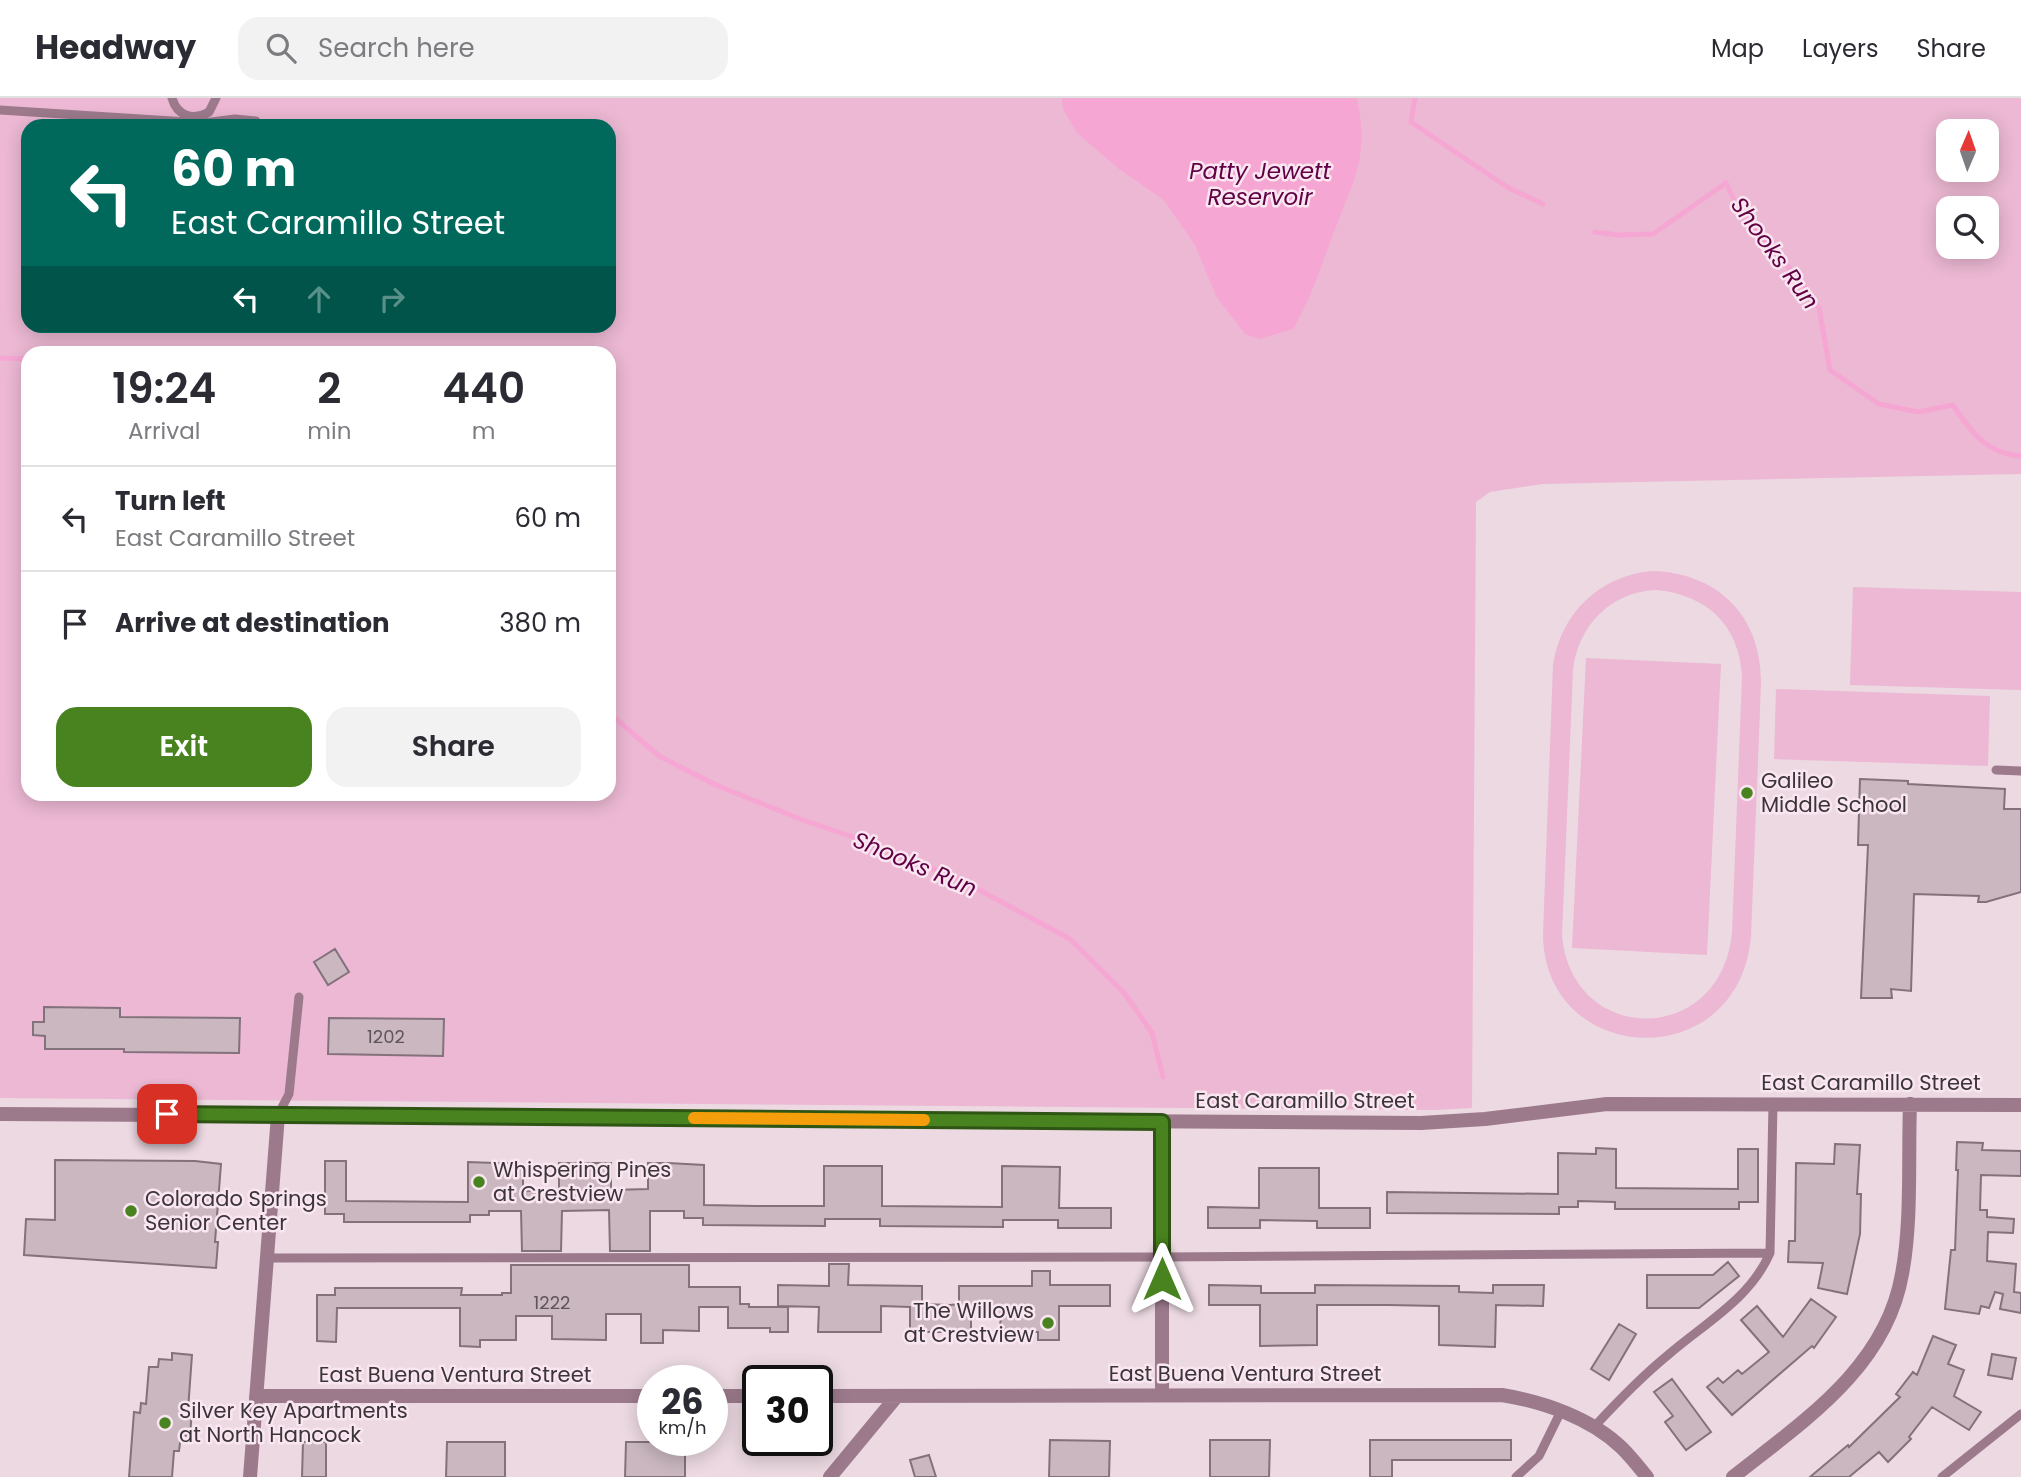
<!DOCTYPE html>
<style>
body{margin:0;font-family:Poppins,sans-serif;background:#f2f2f3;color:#2b2b33;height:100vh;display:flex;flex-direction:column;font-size:26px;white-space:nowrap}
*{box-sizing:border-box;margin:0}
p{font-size:23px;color:#7c7c81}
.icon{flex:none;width:38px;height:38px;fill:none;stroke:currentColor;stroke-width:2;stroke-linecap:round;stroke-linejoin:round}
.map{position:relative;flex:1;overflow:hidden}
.details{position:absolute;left:21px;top:248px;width:595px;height:455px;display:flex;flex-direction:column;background:#fff;border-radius:21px;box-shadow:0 4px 18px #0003}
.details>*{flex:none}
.banner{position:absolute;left:21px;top:21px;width:595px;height:214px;border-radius:21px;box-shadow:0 4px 18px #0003;background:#00695c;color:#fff;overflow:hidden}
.needle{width:46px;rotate:2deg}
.tools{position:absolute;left:1936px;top:21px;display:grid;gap:14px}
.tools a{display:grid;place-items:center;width:63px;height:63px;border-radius:14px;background:#fff;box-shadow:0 4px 18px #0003;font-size:35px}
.speed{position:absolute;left:637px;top:1267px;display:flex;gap:14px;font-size:35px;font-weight:700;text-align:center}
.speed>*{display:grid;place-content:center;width:91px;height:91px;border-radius:50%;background:#fff;box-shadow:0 4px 18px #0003;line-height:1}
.speed small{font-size:18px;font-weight:400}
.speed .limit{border:4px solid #111;border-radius:10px;background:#fff;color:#111}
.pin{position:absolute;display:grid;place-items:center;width:60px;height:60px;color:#fff;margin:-30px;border-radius:14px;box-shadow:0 4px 10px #0006}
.me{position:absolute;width:77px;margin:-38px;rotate:0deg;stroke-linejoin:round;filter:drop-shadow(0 0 5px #0008)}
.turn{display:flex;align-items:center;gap:24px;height:147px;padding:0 35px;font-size:32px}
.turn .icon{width:91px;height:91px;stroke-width:2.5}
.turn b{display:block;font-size:49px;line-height:60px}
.lanes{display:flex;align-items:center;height:66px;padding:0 35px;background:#0003;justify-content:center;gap:35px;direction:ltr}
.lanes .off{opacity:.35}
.eta{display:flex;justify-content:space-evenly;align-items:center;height:119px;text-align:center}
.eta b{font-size:42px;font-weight:600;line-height:49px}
.button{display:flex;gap:14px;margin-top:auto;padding:14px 35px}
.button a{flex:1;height:80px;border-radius:21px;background:#48831f;color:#fff;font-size:28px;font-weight:600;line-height:80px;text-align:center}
.button a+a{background:#f2f2f3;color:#2b2b33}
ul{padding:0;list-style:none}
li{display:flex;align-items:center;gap:21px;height:105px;padding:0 35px;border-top:2px solid #e1e1e2}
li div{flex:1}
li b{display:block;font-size:26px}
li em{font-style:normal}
header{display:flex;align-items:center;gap:42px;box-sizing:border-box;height:98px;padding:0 35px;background:#fff;border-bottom:2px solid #e1e1e2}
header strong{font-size:33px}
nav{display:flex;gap:38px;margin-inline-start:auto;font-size:24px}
.search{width:490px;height:63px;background:#f2f2f3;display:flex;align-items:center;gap:18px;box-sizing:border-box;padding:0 24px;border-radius:21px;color:#7c7c81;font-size:26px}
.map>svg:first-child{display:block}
.green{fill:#ecb8d3;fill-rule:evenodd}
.water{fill:#f6a6d3}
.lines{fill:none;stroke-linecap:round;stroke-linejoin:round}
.stream{stroke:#f6a6d3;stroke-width:5}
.building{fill:#cab7c0;stroke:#83727b;stroke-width:2}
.service{stroke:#9c7a8c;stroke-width:9}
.minor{stroke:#9c7a8c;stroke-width:14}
.route-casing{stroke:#2f5514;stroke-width:18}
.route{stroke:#48831f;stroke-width:12}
.slow{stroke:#f59e0b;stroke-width:12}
.poi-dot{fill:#48831f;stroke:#f9e6f0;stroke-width:2.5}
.labels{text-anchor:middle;stroke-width:5;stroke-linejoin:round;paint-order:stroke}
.number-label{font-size:18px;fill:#5f555a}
.poi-label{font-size:21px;fill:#3b3438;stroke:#f9e6f0;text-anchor:start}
.street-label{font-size:21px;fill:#3b3438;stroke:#f9e6f0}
.water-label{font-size:23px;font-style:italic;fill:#610044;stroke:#f9e6f0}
</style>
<header>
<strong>Headway</strong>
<div class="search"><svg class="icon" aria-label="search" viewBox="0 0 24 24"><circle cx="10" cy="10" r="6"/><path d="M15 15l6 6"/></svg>Search here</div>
<nav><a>Map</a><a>Layers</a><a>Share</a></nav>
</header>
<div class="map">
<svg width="2021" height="1379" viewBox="0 0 2021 1379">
<rect width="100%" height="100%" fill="#ecd9e2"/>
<path class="green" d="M0 0H2021V376L1543 386 1490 394 1476 404 1472 1010 1433 1012 0 1000ZM28 28H609V228H28ZM1948 33H1986V72H1948ZM1948 110H1986V149H1948ZM28 256H609V696H28Z
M1652 473C1719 475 1762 519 1761 586L1751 838C1739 979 1544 969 1543 836L1553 567C1561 515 1599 478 1652 473ZM1657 492C1707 497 1739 527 1742 578L1732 835C1721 949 1572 948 1562 838L1573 572C1578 528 1611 493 1657 492Z
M1853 489 2021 494V592L1850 587Z
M1586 560 1721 566 1707 857 1572 850Z
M1776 591 1990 598 1988 668 1774 661Z"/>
<path class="water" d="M1062 0H1357C1360 16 1363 32 1361 48 1360 75 1346 101 1337 126 1323 162 1313 197 1293 231L1259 241 1245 236 1216 198 1195 147 1164 102 1119 71 1077 35 1063 11Z"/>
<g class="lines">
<path class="stream" d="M1415 0 1411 24 1507 89 1543 106
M1595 134 1618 137 1653 136 1726 85 1742 118 1799 181 1819 210 1830 272 1879 306 1918 314 1953 307C1971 334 1987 356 2021 358
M0 260 28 261
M609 615 659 658 716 687 800 721 859 741 959 781 1070 841 1125 896 1152 935 1163 979"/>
</g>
<path class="building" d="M1860 681 1908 683V686L2005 691 2004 711H2021V794L1986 804H1978L1979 798 1914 796 1911 893 1891 891 1892 900H1861L1868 747H1858Z
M335 851 349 874 328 887 314 864Z
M44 909 120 910V919L240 920 239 955 124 954V951H45V938L33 937V924H44Z
M329 920 444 921 443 958 328 956Z
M1957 1044 1983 1045 1982 1052 2021 1053V1078L1981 1077 1980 1112H1987V1119L2014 1121 2013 1135 1988 1134 1987 1163 2016 1166 2014 1194 2021 1195V1215L2000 1211 2003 1196 1995 1194 1989 1210 1981 1208 1979 1216 1945 1211 1951 1152H1955L1958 1072H1956Z
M1835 1046 1860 1047 1857 1096H1861L1860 1136 1847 1196 1818 1190 1823 1165 1788 1164 1789 1143H1795L1796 1065 1834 1066Z
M1596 1050 1616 1051V1090L1738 1091V1051H1758V1104H1739V1111H1615V1104L1578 1103V1109H1559V1116L1387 1115V1094L1558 1096V1055L1596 1056Z
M55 1062 195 1063 221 1066 215 1144H218L216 1170 24 1157 26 1121 55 1122Z
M325 1063H346V1103L468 1104V1064L523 1066V1093L559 1092V1065H611V1092L648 1091V1065H668L704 1067V1107L756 1108H824V1068H882V1108L1002 1109V1068L1060 1069 1059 1110H1111V1130H1058V1122H1003V1129L880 1128V1121H825V1128L703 1127V1120H684V1113H650V1153H610L609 1112 562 1113 561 1153H522L521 1113H489V1117H470V1124H344V1116H325Z
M1259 1070H1319V1110H1370V1130H1317V1123L1260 1122V1130H1208V1109L1259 1110Z
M1728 1164 1739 1178 1699 1210H1647V1177H1713Z
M829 1166H849L848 1187 922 1188V1206L950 1207 959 1206V1188H1032V1173H1050V1187H1110V1208H1059V1242H1038V1234H1000L1001 1209H971V1234H910V1209L881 1208V1234H818L819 1209 778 1208V1187L829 1188Z
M511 1167H689V1189H740V1206H749V1209H788V1234H770V1230H728V1209H699V1233L663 1232V1245H641V1216H606V1242L552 1241V1218H516V1242H480V1249L460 1248V1210H337L336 1244 317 1243V1197H335V1190H462L461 1197H502V1195H511Z
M1209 1187 1261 1188V1195H1315V1187L1459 1188V1194L1493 1195V1187H1544L1543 1208 1496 1207 1495 1249 1439 1247V1208L1388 1207H1317V1247L1260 1248V1207H1209Z
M1811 1201 1836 1219 1814 1250 1812 1248 1732 1317 1707 1289 1718 1280 1723 1285 1738 1272 1742 1276 1769 1254 1741 1222 1757 1208 1783 1239Z
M1619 1226 1636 1236 1609 1282 1591 1271Z
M1933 1238 1956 1247 1948 1266 1964 1272 1954 1298 1981 1314 1969 1332 1932 1309 1909 1339 1911 1341 1888 1364 1879 1354 1849 1379H1810L1848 1347 1849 1349 1900 1299 1896 1296 1913 1274 1917 1277Z
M172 1255 192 1257 188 1312H192L190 1338 181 1337 179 1353H174L172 1379H129L134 1314 140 1315 141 1305 146 1306 149 1269H158L159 1261 172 1262Z
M1992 1256 2016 1260 2012 1281 1988 1277Z
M1672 1281 1711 1334 1686 1352 1665 1324 1673 1318 1654 1294Z
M1050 1342 1110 1343 1109 1379H1049Z
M1210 1342H1270L1269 1379H1210Z
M1370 1342H1511V1362H1392V1379H1370Z
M303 1344H326V1379H302Z
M447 1344H505V1379H446Z
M626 1344H685V1379H625Z
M929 1357 936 1379H915L910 1362Z"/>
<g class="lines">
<path class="service" d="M172 0C177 18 193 23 209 14L216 0
M0 12 203 25 235 21 256 23
M1996 672 2021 673
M278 1017 289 996 299 899
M268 1160 1162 1159 1770 1155
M1594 1329C1617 1304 1641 1279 1668 1257 1705 1225 1750 1201 1770 1155L1773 1006
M1516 1379 1539 1358 1561 1313
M1942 1379 2021 1316"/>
<path class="minor" d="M0 1016 1421 1025 1485 1021 1607 1006 2021 1007
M1162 1024V1297
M256 1298H653
M712 1298H758
M817 1298 1502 1297C1544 1304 1591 1320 1622 1350 1631 1359 1639 1369 1647 1379
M250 1379 278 1017
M830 1379 897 1298
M1733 1379C1802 1324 1886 1270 1902 1176 1912 1124 1908 1060 1910 1006"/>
</g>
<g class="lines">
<defs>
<path id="route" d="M167 1016 1162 1024V1181"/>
</defs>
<use href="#route" class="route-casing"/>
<use href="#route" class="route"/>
<path class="slow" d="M694 1020 924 1022"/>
</g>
<g class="poi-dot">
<circle cx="1747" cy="695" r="7"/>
<circle cx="479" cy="1084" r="7"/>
<circle cx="131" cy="1113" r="7"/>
<circle cx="1048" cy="1225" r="7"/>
<circle cx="165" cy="1325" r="7"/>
</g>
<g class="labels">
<g class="number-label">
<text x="386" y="945">1202</text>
<text x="552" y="1211">1222</text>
</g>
<g class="poi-label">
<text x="1761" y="690">Galileo<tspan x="1761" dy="24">Middle School</tspan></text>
<text x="493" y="1079">Whispering Pines<tspan x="493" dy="24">at Crestview</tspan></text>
<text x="145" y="1108">Colorado Springs<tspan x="145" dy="24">Senior Center</tspan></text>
<text x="1034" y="1220" text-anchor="end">The Willows<tspan x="1034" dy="24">at Crestview</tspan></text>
<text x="179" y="1320">Silver Key Apartments<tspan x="179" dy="24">at North Hancock</tspan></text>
</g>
<g class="street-label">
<text x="1871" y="992">East Caramillo Street</text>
<text x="1305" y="1010">East Caramillo Street</text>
<text x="1245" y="1283">East Buena Ventura Street</text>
<text x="455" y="1284">East Buena Ventura Street</text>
</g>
<g class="water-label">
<text x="1260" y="81">Patty Jewett<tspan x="1260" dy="26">Reservoir</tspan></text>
<text transform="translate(1775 155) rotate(54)" y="8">Shooks Run</text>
<text transform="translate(915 766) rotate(23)" y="8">Shooks Run</text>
</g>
</g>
</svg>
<div class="tools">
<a><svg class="needle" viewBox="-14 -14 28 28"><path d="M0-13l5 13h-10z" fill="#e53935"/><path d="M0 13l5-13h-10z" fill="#7c7c81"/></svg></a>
<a><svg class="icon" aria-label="search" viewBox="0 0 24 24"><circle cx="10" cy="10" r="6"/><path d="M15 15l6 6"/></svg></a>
</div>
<div class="speed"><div>26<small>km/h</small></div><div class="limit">30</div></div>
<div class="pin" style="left:167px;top:1016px;background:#d93025"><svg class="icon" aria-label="arrive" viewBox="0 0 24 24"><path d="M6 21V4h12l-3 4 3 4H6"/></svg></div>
<svg class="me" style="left:1162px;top:1181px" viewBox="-20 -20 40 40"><path d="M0-17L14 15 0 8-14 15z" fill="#48831f" stroke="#fff" stroke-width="4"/></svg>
<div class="banner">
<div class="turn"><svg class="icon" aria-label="left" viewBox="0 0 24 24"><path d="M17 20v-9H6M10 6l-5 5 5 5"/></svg><div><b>60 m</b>East Caramillo Street</div></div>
<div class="lanes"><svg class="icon" aria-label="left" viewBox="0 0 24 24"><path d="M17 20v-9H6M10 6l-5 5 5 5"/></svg><svg class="icon off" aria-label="ahead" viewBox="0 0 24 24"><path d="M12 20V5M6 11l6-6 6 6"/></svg><svg class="icon off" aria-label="right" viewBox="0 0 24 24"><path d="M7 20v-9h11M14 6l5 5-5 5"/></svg></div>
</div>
<section class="details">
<div class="eta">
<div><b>19:24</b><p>Arrival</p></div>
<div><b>2</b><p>min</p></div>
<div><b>440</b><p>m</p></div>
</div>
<ul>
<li><svg class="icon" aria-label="left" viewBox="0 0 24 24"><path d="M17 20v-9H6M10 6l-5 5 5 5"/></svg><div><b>Turn left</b><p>East Caramillo Street</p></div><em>60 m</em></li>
<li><svg class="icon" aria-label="arrive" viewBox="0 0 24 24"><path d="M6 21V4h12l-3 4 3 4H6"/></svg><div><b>Arrive at destination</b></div><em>380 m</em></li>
</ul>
<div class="button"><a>Exit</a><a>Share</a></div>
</section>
</div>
